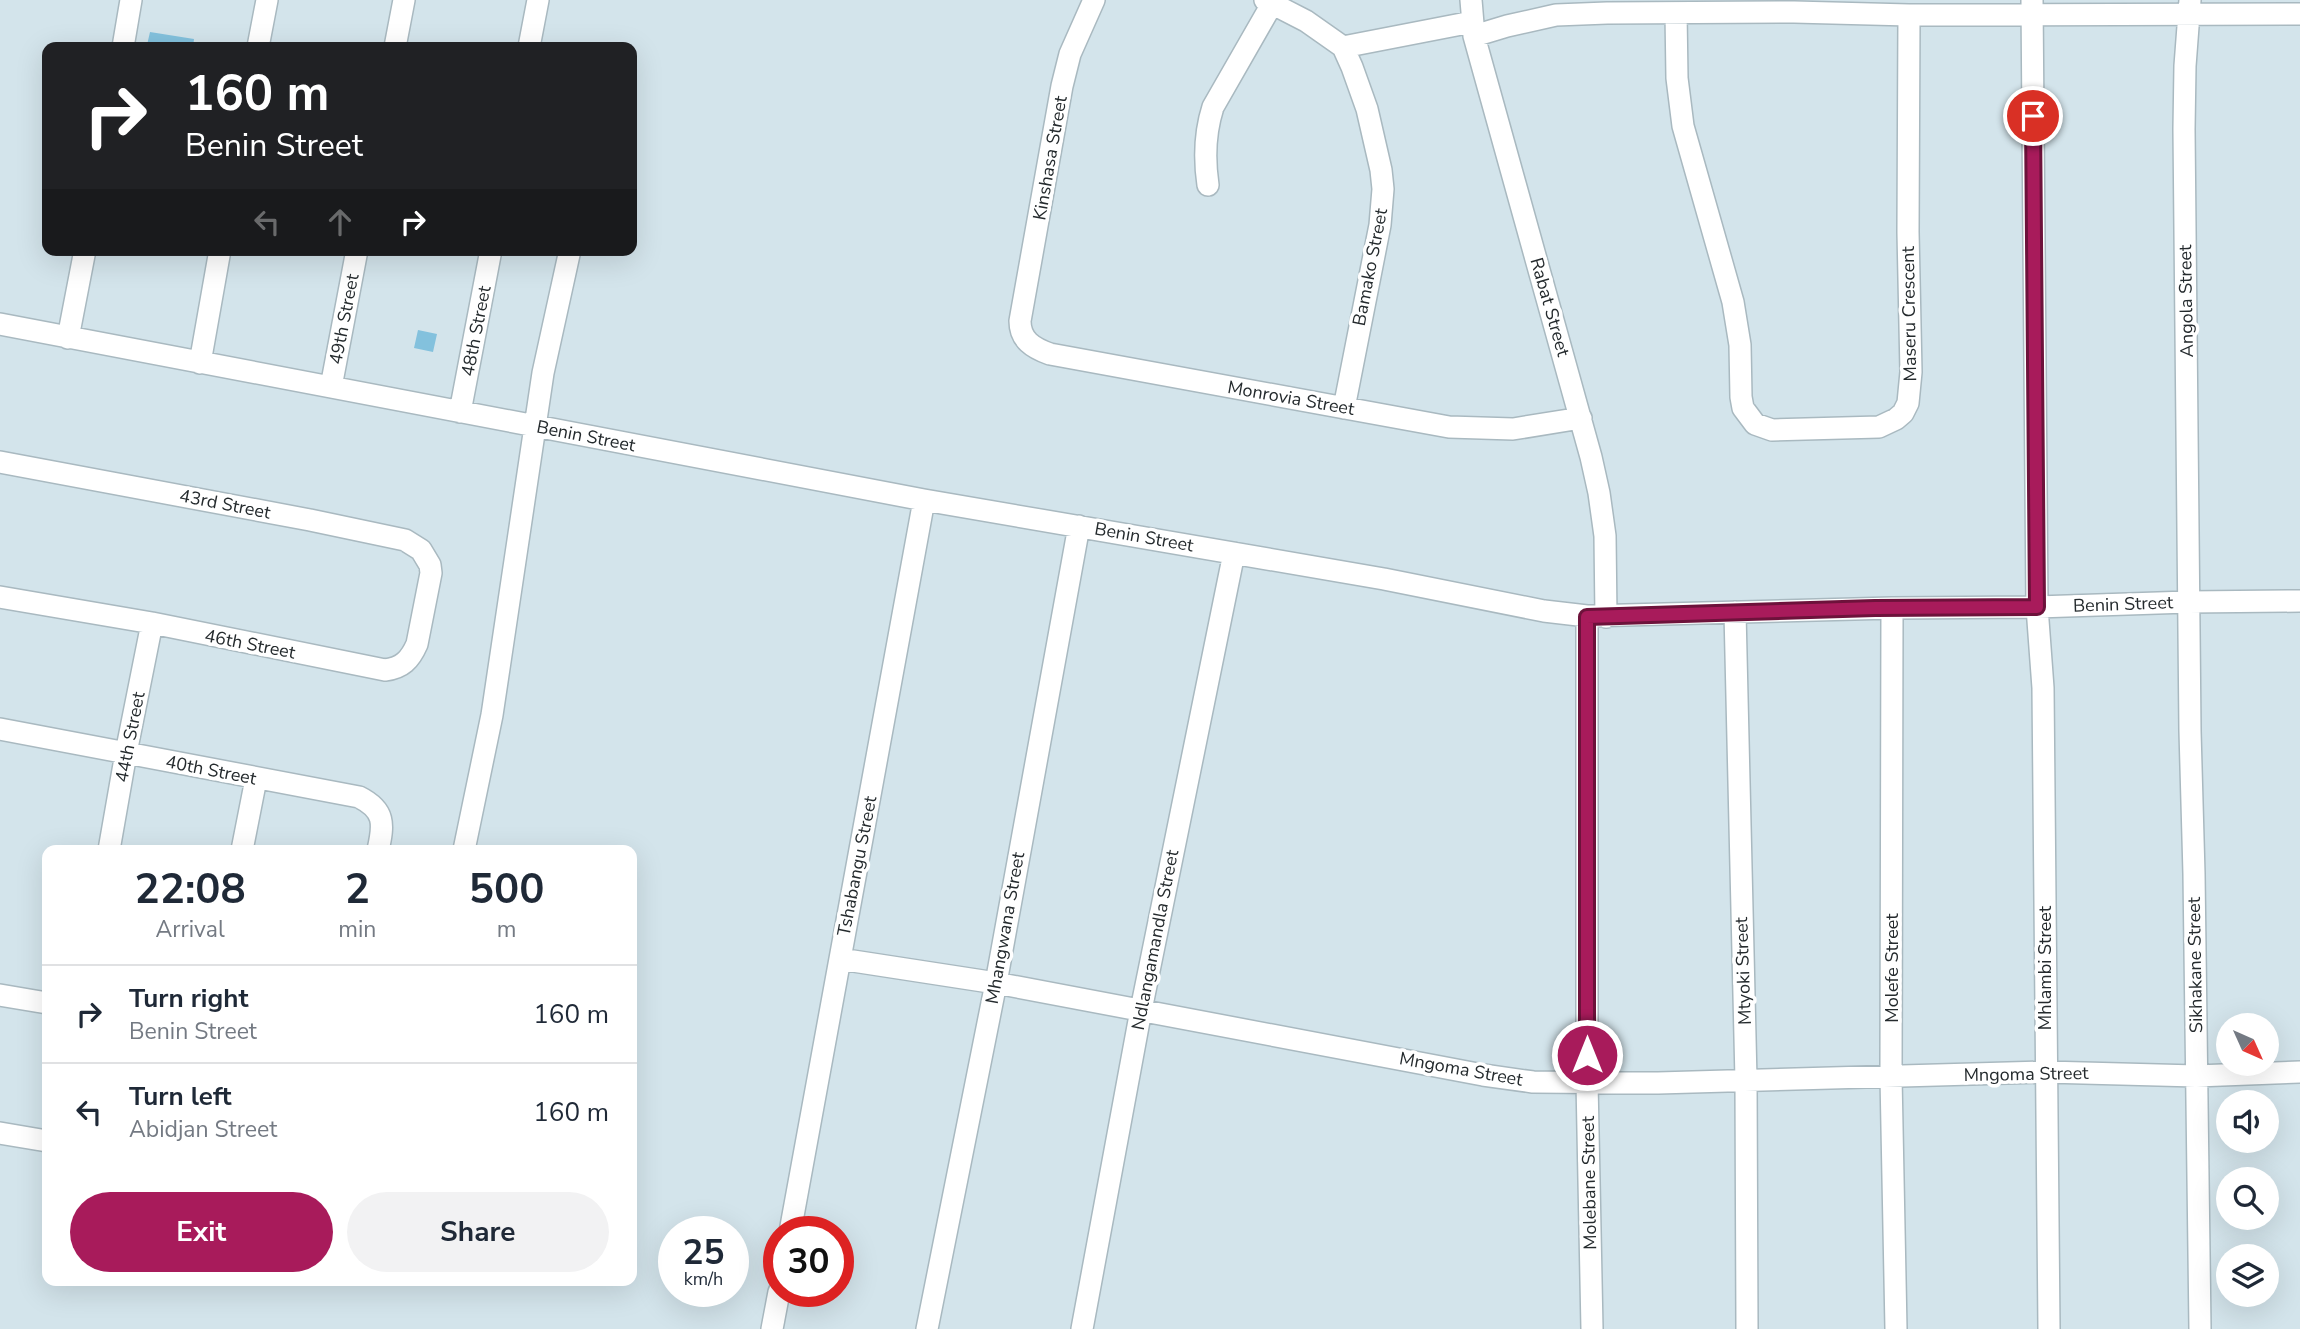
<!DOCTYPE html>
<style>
body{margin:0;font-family:"Nunito Sans",sans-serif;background:#f2f2f3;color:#1f2937;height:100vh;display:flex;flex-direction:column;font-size:26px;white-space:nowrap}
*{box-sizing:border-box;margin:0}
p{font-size:23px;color:#747a83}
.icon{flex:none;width:38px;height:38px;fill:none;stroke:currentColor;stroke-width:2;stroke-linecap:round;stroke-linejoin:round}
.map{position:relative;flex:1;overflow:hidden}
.details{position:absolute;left:42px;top:845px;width:595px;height:441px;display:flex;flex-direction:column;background:#fff;border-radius:14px;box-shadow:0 7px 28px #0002}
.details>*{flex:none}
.guide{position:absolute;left:42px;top:42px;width:595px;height:214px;border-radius:14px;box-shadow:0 7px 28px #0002;background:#202124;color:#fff;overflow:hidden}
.needle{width:46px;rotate:135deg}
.controls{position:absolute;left:2216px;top:1013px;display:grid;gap:14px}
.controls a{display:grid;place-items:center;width:63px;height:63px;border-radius:50%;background:#fff;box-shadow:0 7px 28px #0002;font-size:35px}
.speed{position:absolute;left:658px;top:1216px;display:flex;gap:14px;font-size:35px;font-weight:700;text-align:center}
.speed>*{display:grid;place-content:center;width:91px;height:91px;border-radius:50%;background:#fff;box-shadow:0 7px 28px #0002;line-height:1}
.speed small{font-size:18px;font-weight:400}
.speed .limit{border:10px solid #d22;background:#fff;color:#111}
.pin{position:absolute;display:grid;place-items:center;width:60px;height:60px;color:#fff;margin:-30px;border:4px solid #fff;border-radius:50%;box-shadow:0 2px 7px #0007}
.me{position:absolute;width:77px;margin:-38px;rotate:0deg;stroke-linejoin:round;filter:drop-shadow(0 0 5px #0008)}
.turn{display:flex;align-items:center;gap:24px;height:147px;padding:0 28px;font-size:32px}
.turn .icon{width:91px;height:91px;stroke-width:2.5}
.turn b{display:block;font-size:49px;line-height:60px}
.lanes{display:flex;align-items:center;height:66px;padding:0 28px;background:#0003;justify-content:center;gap:35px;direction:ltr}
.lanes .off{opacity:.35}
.eta{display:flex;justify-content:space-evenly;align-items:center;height:119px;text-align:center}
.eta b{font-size:42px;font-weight:700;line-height:49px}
.action{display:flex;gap:14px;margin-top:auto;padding:14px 28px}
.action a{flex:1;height:80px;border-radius:42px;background:#a81b5b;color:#fff;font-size:28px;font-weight:700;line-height:80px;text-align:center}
.action a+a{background:#f2f2f3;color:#1f2937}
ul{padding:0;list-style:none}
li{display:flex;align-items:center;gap:21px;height:98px;padding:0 28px;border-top:2px solid #e0e1e3}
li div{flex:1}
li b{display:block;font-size:26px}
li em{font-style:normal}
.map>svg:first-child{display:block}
.building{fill:#83c1dd}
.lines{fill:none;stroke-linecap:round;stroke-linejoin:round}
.minor-casing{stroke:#a9b9c0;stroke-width:24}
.minor{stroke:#fff;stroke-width:21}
.route-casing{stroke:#6d123b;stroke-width:18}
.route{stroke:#a81b5b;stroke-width:12}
.labels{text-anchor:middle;stroke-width:7;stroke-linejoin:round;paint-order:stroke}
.street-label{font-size:18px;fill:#242a2d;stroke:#fff}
</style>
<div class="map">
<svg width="2300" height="1329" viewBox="0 0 2300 1329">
<rect width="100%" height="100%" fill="#d3e4eb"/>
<path class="building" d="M150 32 194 39 193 47 147 45Z
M418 330 437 334 433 352 414 348Z"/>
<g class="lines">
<defs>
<path id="minor" d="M1094 0 1070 54 1062 86 1020 321C1020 340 1033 348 1050 354L1449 427 1513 429 1581 418
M1265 0 1306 21 1343 47 1352 67 1367 109 1381 170 1383 189 1380 225 1344 408
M1471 0 1474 36 1591 457 1599 493 1605 536 1606 617
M2032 0 2037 607 2043 688 2049 1329
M2190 0 2185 66 2184 129 2190 731 2194 874 2200 1329
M1676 13 1677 78 1683 126 1733 302 1740 345 1741 397 1743 408 1755 424 1772 430 1879 427 1896 419 1903 413 1908 403 1911 372 1908 232 1909 15
M1474 36 1507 26 1556 15 1607 13 1794 12 1909 15 2300 14
M123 47 131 0
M258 47 267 0
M395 47 404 0
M529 47 538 0
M1343 47 1472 22
M1208 185C1204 158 1205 132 1213 107L1272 4
M0 324 924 500 1384 579 1544 611 1587 616 1892 608 2037 607 2188 602 2300 601
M68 338 85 250
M200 363 220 250
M331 387 357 250
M460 412 491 250
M0 462 310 520 405 540 421 550 430 565 431 573 417 644C410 660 402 668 385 670L152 623 0 597
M1892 608 1891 1077 1896 1329
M1735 612 1746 1080 1747 1329
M1587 616V1082L1592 1329
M0 729 359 797C385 810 384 824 378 850
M109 850 126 753 152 623
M242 850 256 779
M464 850 492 715 543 373 570 250
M840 959 996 983 1483 1075 1533 1082 1658 1083 2046 1072 2196 1076 2300 1072
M0 995 47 1003
M0 1133 47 1141
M790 1232 924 500
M772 1329 779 1292
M927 1329 996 983 1079 526
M1082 1329 1141 1010 1234 553"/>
</defs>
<use href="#minor" class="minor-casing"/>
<use href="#minor" class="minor"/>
</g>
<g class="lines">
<defs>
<path id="route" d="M1587 1055V617L1875 608 2037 607 2033 116"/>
</defs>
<use href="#route" class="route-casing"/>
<use href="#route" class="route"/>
</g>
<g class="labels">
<g class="street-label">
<text transform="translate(1050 158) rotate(-80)" y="6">Kinshasa Street</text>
<text transform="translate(1370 267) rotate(-79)" y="6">Bamako Street</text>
<text transform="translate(2186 301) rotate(-91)" y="6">Angola Street</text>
<text transform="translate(1550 307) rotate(74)" y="6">Rabat Street</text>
<text transform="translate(1909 314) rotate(-91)" y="6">Maseru Crescent</text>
<text transform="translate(344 319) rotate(-79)" y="6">49th Street</text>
<text transform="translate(476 331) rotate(-79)" y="6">48th Street</text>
<text transform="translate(1291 398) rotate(10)" y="6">Monrovia Street</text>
<text transform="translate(586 436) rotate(11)" y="6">Benin Street</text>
<text transform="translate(225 504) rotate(11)" y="6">43rd Street</text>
<text transform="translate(1144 537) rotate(10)" y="6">Benin Street</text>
<text transform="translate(2123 604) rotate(-2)" y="6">Benin Street</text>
<text transform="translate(250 644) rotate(11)" y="6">46th Street</text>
<text transform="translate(130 737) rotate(-79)" y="6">44th Street</text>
<text transform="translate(211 770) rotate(11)" y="6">40th Street</text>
<text transform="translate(857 866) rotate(-79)" y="6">Tshabangu Street</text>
<text transform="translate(1005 928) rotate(-80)" y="6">Mhangwana Street</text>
<text transform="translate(1155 940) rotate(-79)" y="6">Ndlangamandla Street</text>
<text transform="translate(2195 965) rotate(-91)" y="6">Sikhakane Street</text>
<text transform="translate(1892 968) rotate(-90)" y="6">Molefe Street</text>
<text transform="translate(2045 968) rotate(-90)" y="6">Mhlambi Street</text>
<text transform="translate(1743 971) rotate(-92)" y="6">Mtyoki Street</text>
<text transform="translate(1461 1069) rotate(10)" y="6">Mngoma Street</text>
<text transform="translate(2026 1074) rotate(-1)" y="6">Mngoma Street</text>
<text transform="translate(1589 1183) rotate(-91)" y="6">Molebane Street</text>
</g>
</g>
</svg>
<div class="controls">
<a><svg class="needle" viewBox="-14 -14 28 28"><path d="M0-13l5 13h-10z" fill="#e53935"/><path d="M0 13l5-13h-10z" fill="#747a83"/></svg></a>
<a><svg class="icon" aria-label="sound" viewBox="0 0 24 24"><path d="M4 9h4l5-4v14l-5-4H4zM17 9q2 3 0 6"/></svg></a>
<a><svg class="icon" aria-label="search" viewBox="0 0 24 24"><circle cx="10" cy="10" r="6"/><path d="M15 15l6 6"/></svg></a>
<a><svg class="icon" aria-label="layers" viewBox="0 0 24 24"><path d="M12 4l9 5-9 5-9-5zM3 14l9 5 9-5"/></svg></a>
</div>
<div class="speed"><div>25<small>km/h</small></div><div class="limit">30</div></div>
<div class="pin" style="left:2033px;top:116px;background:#d93025"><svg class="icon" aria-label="arrive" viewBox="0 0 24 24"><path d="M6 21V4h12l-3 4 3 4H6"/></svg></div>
<svg class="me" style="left:1587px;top:1055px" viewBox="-20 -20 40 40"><circle r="17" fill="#a81b5b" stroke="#fff" stroke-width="3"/><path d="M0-11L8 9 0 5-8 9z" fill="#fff"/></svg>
<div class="guide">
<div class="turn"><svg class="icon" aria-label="right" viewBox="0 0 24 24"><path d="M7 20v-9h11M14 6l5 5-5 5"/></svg><div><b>160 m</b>Benin Street</div></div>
<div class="lanes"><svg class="icon off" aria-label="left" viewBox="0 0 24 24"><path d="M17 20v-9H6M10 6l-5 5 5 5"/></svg><svg class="icon off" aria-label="ahead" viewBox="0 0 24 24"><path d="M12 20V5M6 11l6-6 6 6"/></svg><svg class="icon" aria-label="right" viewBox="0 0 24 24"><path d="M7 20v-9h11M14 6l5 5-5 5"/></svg></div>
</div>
<section class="details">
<div class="eta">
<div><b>22:08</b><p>Arrival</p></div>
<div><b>2</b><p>min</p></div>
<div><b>500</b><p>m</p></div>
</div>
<ul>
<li><svg class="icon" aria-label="right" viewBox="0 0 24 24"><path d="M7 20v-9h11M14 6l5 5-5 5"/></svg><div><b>Turn right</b><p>Benin Street</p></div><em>160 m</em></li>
<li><svg class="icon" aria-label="left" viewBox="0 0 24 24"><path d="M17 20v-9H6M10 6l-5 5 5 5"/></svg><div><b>Turn left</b><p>Abidjan Street</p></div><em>160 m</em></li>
</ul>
<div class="action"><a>Exit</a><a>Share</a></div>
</section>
</div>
